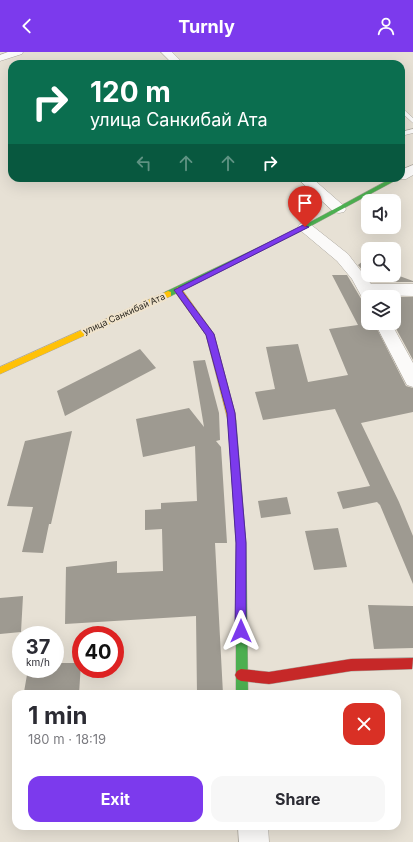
<!DOCTYPE html>
<meta charset="utf-8">
<style>
body{margin:0;font-family:Inter,sans-serif;background:#f7f7f7;color:#2b2b33;height:100vh;display:flex;flex-direction:column;font-size:15px;white-space:nowrap}
*{box-sizing:border-box;margin:0}
p{font-size:13px;color:#7c7c81}
.icon{flex:none;width:22px;height:22px;fill:none;stroke:currentColor;stroke-width:2;stroke-linecap:round;stroke-linejoin:round}
.map{position:relative;flex:1;overflow:hidden}
.panel{position:absolute;left:12px;top:638px;width:389px;height:140px;display:flex;flex-direction:column;background:#fff;border-radius:12px;box-shadow:0 4px 16px #0002}
.panel>*{flex:none}
.guide{position:absolute;left:8px;top:8px;width:397px;height:122px;border-radius:12px;box-shadow:0 4px 16px #0002;background:#0b6e4f;color:#fff;overflow:hidden}
.fabs{position:absolute;left:361px;top:142px;display:grid;gap:8px}
.fabs a{display:grid;place-items:center;width:40px;height:40px;border-radius:8px;background:#fff;box-shadow:0 4px 16px #0002;font-size:20px}
.speed{position:absolute;left:12px;top:574px;display:flex;gap:8px;font-size:20px;font-weight:700;text-align:center}
.speed>*{display:grid;place-content:center;width:52px;height:52px;border-radius:50%;background:#fff;box-shadow:0 4px 16px #0002;line-height:1}
.speed small{font-size:10px;font-weight:400}
.speed .limit{border:6px solid #d22;background:#fff;color:#111}
.pin{position:absolute;display:grid;place-items:center;width:34px;height:34px;color:#fff;margin:-41px -17px;border-radius:50% 50% 50% 0;rotate:-45deg;box-shadow:0 0 4px #0007}
.pin .icon{rotate:45deg}
.me{position:absolute;width:44px;margin:-22px;rotate:0deg;stroke-linejoin:round;filter:drop-shadow(0 0 3px #0008)}
.turn{display:flex;align-items:center;gap:14px;height:84px;padding:0 16px;font-size:18px}
.turn .icon{width:52px;height:52px;stroke-width:2.5}
.turn b{display:block;font-size:28px;line-height:34px}
.lanes{display:flex;align-items:center;height:38px;padding:0 16px;background:#0003;justify-content:center;gap:20px;direction:ltr}
.lanes .off{opacity:.35}
.round{display:grid;place-items:center;flex:none;width:42px;height:42px;border-radius:12px;background:#f7f7f7}
.headline{display:flex;align-items:center;justify-content:space-between;height:68px;padding:0 16px}
h1{font-size:24px;font-weight:700;line-height:30px}
.cta{display:flex;gap:8px;margin-top:auto;padding:8px 16px}
.cta a{flex:1;height:46px;border-radius:12px;background:#7c3aed;color:#fff;font-size:16px;font-weight:700;line-height:46px;text-align:center}
.cta a+a{background:#f7f7f7;color:#2b2b33}
header{display:flex;justify-content:space-between;align-items:center;height:52px;padding:0 16px;background:#7c3aed;color:#fff;font-size:18px;font-weight:700}
.map>svg:first-child{display:block}
.building{fill:#9e9a91}
.lines{fill:none;stroke-linecap:round;stroke-linejoin:round}
.lane-casing{stroke:#aca79e;stroke-width:1}
.street-casing{stroke:#aca79e;stroke-width:1}
.fast-casing{stroke:#aca79e;stroke-width:1}
.slow-casing{stroke:#aca79e;stroke-width:1}
.jam-casing{stroke:#aca79e;stroke-width:1}
.lane{fill:#fbfaf9;fill-rule:evenodd}
.street{fill:#fbfaf9;fill-rule:evenodd}
.fast{fill:#4caf50;fill-rule:evenodd}
.slow{fill:#ffc107;fill-rule:evenodd}
.jam{fill:#c62828;fill-rule:evenodd}
.route{fill:#7c3aed;stroke:#51269a}
.labels{text-anchor:middle;stroke-width:4;stroke-linejoin:round;paint-order:stroke}
.far-street-label{font-size:9px;fill:#302c23;stroke:#efe3cd}
</style>
<header><svg class="icon" aria-label="back" viewBox="0 0 24 24"><path d="M15 5l-7 7 7 7"/></svg>Turnly<svg class="icon" aria-label="person" viewBox="0 0 24 24"><circle cx="12" cy="8" r="4"/><path d="M4 21q1-7 8-7t8 7"/></svg></header>
<div class="map">
<svg width="413" height="790" viewBox="0 0 413 790">
<rect width="100%" height="100%" fill="#e7e1d5"/>
<path class="building" d="M363 209 368 211V223H394V222L413 229V230H372L358 213Z
M332 223H347L363 250 368 251V271H374L406 334 413 336V360L361 371 399 450 413 484V532L380 453 377 450 343 457 337 440 370 434 335 357 263 368 255 340 275 337 266 295 298 292 308 330 348 323 329 277 358 273Z
M379 245H413V308L393 271H394V245Z
M140 297 156 316 65 364 57 339Z
M205 308 219 361 220 388 216 389 221 395 227 491H215L223 642H197L196 564 65 572 66 515 117 509V521L163 519 162 477 145 478V458L161 457V451L197 449 195 394 143 405 136 367 189 356 204 375 193 309Z
M72 379 51 472H49L43 501 22 500 33 455 7 454 25 389Z
M287 445 291 462 261 466 258 449Z
M338 476 347 515 314 518 305 479Z
M23 544 21 580 0 582V546Z
M368 553 413 554V596L374 597Z
M55 611H81L79 642 24 640 28 617H55Z"/>
<g class="lines">
<defs>
<path id="lane" d="M401 55 413 66V71L401 60Z
M413 77V81L401 84V80Z"/>
<path id="street" d="M8 0H23L22 2 0 9V3Z
M161 0H172L184 12H173Z
M413 113V123L406 127H396L401 126V118Z
M297 126H312L344 154 346 157 344 160 339 161 334 160Z
M305 170 310 172 348 202 371 232H413V244L377 243 378 245H368V250L364 249 352 227 337 209 300 178 298 175 300 172Z
M375 271H391L413 311V335L407 333Z
M238 774H268L269 790H239Z"/>
<path id="fast" d="M392 126H400L307 176 171 244H165L164 242 165 240 303 174Z
M232 365 235 366 236 369 246 491 248 642H236V491L228 369 229 366Z"/>
<path id="slow" d="M178 235 181 236 214 282 235 361 236 369 235 372H229L228 369 206 283 175 240 174 238Z
M168 239 171 240V244L0 322V315Z"/>
<path id="jam" d="M413 606 412 617 351 619 269 632 241 629 237 627 235 623 237 619 241 617 269 620 351 607Z"/>
</defs>
<use href="#lane" class="lane-casing"/>
<use href="#street" class="street-casing"/>
<use href="#fast" class="fast-casing"/>
<use href="#slow" class="slow-casing"/>
<use href="#jam" class="jam-casing"/>
<use href="#lane" class="lane"/>
<use href="#street" class="street"/>
<use href="#fast" class="fast"/>
<use href="#slow" class="slow"/>
<use href="#jam" class="jam"/>
</g>
<path class="route" d="M303 173 309 175 182 239 214 282 235 361 246 491V579L245 583 241 585 237 583 235 579 236 491 227 361 206 283 174 238Z"/>
<g class="labels">
<g class="far-street-label">
<text transform="translate(124 262) rotate(-24)" y="3">улица Санкибай Ата</text>
</g>
</g>
</svg>
<div class="fabs">
<a><svg class="icon" aria-label="sound" viewBox="0 0 24 24"><path d="M4 9h4l5-4v14l-5-4H4zM17 9q2 3 0 6"/></svg></a>
<a><svg class="icon" aria-label="search" viewBox="0 0 24 24"><circle cx="10" cy="10" r="6"/><path d="M15 15l6 6"/></svg></a>
<a><svg class="icon" aria-label="layers" viewBox="0 0 24 24"><path d="M12 4l9 5-9 5-9-5zM3 14l9 5 9-5"/></svg></a>
</div>
<div class="speed"><div>37<small>km/h</small></div><div class="limit">40</div></div>
<div class="pin" style="left:305px;top:175px;background:#d93025"><svg class="icon" aria-label="arrive" viewBox="0 0 24 24"><path d="M6 21V4h12l-3 4 3 4H6"/></svg></div>
<svg class="me" style="left:241px;top:579px" viewBox="-20 -20 40 40"><path d="M0-17L14 15 0 8-14 15z" fill="#7c3aed" stroke="#fff" stroke-width="4"/></svg>
<div class="guide">
<div class="turn"><svg class="icon" aria-label="right" viewBox="0 0 24 24"><path d="M7 20v-9h11M14 6l5 5-5 5"/></svg><div><b>120 m</b>улица Санкибай Ата</div></div>
<div class="lanes"><svg class="icon off" aria-label="left" viewBox="0 0 24 24"><path d="M17 20v-9H6M10 6l-5 5 5 5"/></svg><svg class="icon off" aria-label="ahead" viewBox="0 0 24 24"><path d="M12 20V5M6 11l6-6 6 6"/></svg><svg class="icon off" aria-label="ahead" viewBox="0 0 24 24"><path d="M12 20V5M6 11l6-6 6 6"/></svg><svg class="icon" aria-label="right" viewBox="0 0 24 24"><path d="M7 20v-9h11M14 6l5 5-5 5"/></svg></div>
</div>
<section class="panel">
<div class="headline"><div><h1>1 min</h1><p>180 m · 18:19</p></div><a class="round" style="background:#d93025;color:#fff"><svg class="icon" aria-label="close" viewBox="0 0 24 24"><path d="M6 6l12 12M18 6L6 18"/></svg></a></div>
<div class="cta"><a>Exit</a><a>Share</a></div>
</section>
</div>
